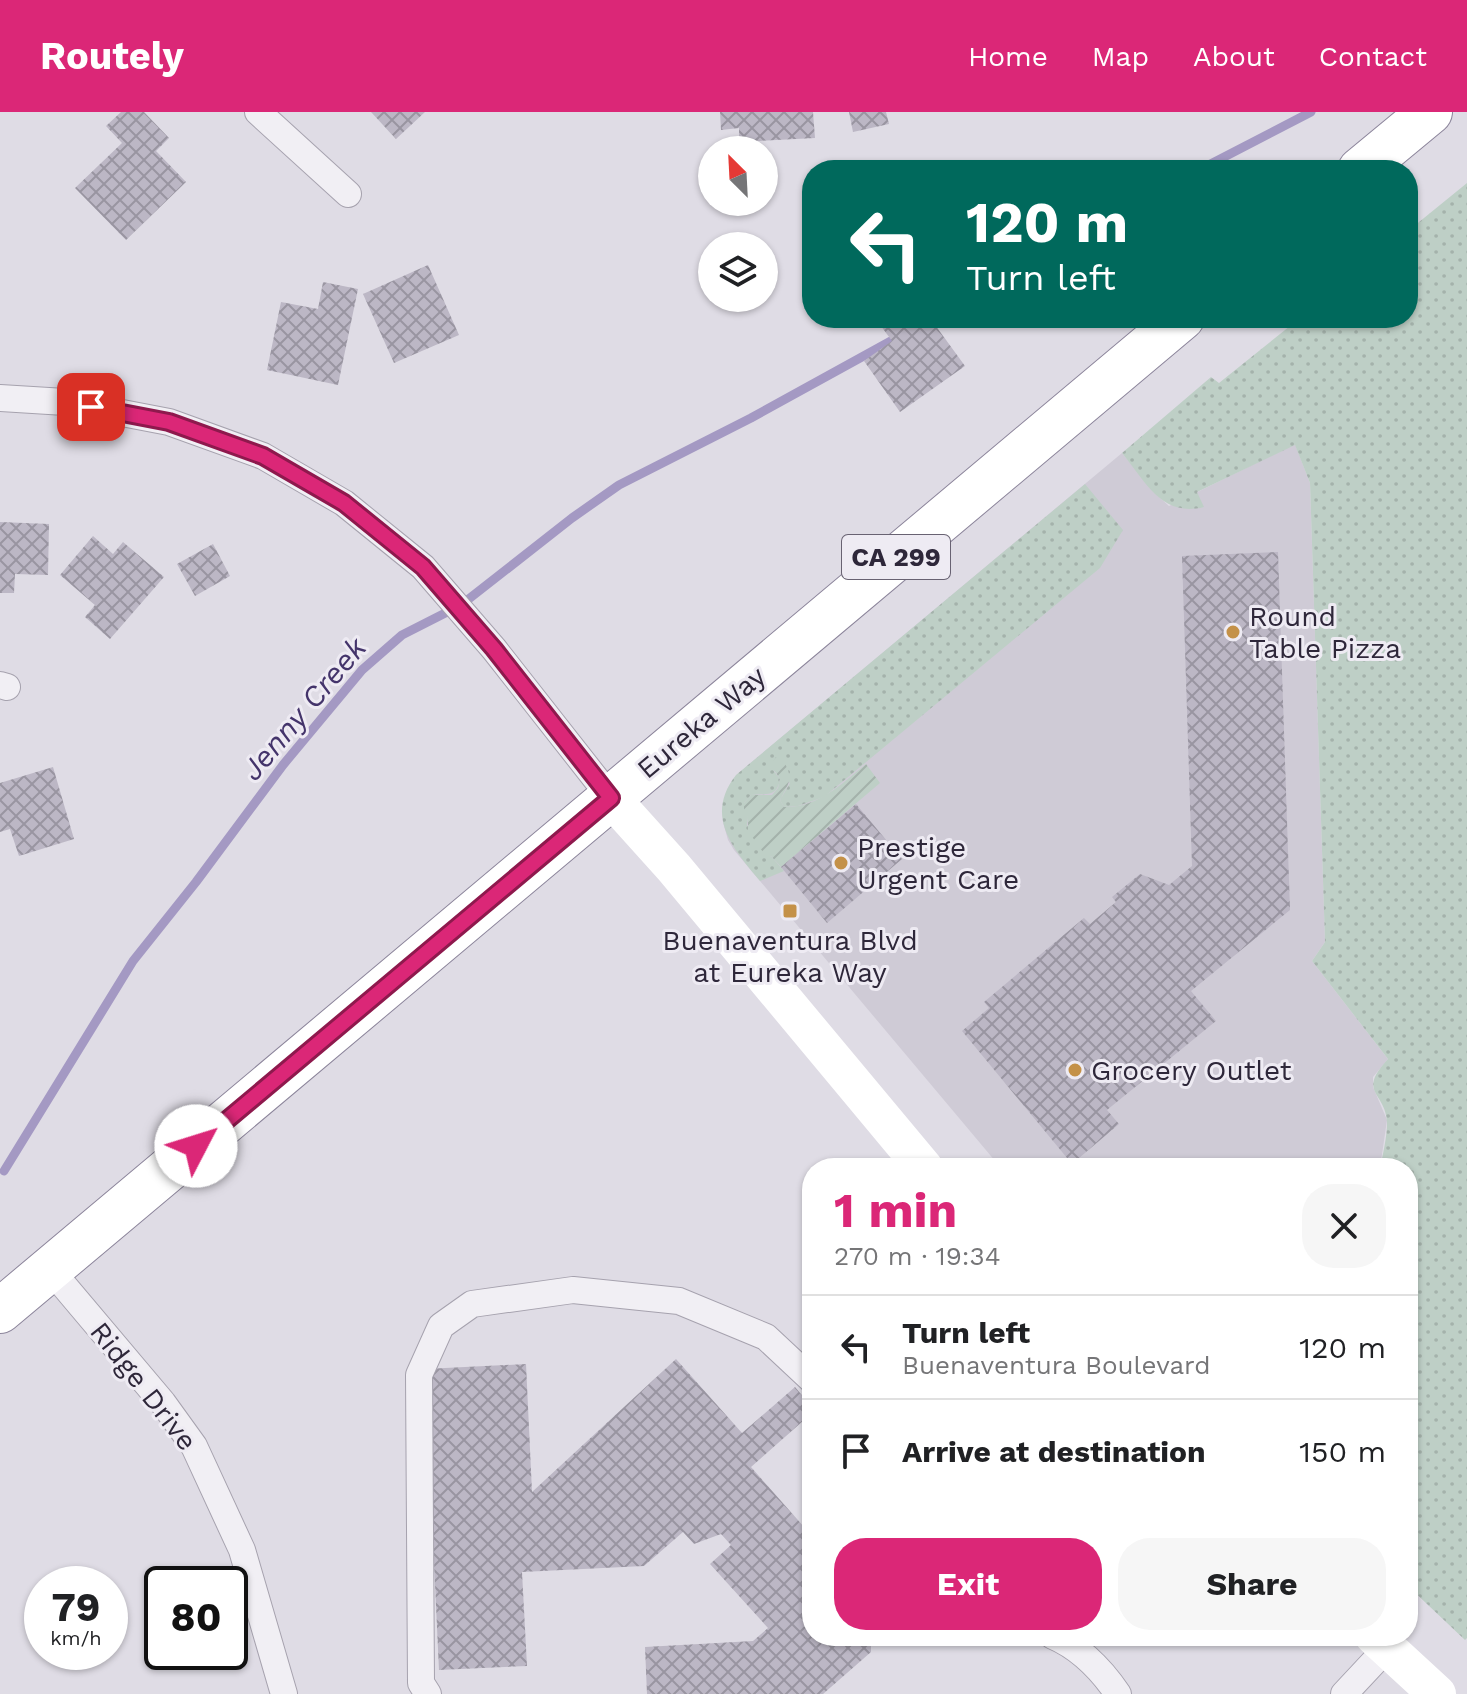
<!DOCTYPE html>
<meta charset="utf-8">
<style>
body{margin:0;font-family:"Work Sans",sans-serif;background:#f6f6f6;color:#202124;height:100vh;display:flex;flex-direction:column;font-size:30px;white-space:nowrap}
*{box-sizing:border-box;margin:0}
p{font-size:26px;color:#757577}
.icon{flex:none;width:44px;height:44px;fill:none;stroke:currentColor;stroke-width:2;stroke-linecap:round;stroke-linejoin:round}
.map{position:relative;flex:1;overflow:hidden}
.details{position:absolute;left:802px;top:1046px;width:616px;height:488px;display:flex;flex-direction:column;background:#fff;border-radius:32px;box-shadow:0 2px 6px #0004}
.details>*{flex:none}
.hud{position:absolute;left:802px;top:48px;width:616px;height:168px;border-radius:32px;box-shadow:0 2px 6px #0004;background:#00695c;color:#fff;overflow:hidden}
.needle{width:52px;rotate:336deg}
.buttons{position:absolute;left:698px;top:24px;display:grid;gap:16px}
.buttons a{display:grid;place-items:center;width:80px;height:80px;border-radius:50%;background:#fff;box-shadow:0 2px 6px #0004;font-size:40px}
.speed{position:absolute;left:24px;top:1454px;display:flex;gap:16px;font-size:40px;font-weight:700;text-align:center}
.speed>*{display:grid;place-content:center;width:104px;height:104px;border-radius:50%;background:#fff;box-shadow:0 2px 6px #0004;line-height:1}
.speed small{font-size:20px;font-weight:400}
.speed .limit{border:4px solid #111;border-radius:12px;background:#fff;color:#111}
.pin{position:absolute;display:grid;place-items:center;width:68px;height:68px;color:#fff;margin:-34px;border-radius:16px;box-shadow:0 4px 12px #0006}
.me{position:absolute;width:88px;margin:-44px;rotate:50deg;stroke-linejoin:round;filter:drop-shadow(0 0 6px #0008)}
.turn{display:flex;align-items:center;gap:28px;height:168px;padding:0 32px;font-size:36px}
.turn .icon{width:104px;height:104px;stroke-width:2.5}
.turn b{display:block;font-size:56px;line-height:68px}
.round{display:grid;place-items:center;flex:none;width:84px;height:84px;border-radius:32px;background:#f6f6f6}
.summary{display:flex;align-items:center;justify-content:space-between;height:136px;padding:0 32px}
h1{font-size:48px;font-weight:700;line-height:60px;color:#db2777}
.button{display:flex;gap:16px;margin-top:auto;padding:16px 32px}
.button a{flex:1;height:92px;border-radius:32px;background:#db2777;color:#fff;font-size:32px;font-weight:700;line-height:92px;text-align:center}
.button a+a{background:#f6f6f6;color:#202124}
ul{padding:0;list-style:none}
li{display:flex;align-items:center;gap:24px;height:104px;padding:0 32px;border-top:2px solid #e0e0e0}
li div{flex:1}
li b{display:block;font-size:30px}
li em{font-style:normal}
header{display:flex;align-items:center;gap:48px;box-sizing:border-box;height:112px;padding:0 40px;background:#db2777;color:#fff}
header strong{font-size:38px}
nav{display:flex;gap:44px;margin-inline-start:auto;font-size:28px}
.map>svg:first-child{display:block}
.built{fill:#cfcbd6}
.grass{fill:url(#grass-dots)}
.garden{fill:url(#garden-furrows)}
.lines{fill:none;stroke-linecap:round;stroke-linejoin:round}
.stream{stroke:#a499c3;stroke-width:9}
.building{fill:url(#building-cross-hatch)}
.street-casing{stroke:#a6a2ae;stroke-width:28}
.highway-casing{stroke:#8c859b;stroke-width:46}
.street{stroke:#f1eff4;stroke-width:26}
.secondary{stroke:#fff;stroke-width:38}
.highway{stroke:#fff;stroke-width:44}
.route-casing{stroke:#8e194d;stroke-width:20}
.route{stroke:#db2777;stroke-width:14}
.poi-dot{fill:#c49148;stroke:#eeebf3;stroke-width:3}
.labels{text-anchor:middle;stroke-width:6;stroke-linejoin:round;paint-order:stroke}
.shield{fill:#eeebf3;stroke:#686272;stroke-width:2}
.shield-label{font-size:26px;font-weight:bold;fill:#2e273a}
.poi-label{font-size:28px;fill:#2e273a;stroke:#eeebf3;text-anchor:start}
.street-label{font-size:28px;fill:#2e273a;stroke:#eeebf3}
.water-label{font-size:30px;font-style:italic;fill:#44346b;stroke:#eeebf3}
</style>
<header>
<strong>Routely</strong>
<nav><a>Home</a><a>Map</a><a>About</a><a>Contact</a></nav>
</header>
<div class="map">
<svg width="1467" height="1582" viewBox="0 0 1467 1582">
<defs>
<pattern id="grass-dots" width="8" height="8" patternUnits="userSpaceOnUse" patternTransform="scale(2)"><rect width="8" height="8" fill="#becfc6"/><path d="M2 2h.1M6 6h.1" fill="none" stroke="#a4b2ab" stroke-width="1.8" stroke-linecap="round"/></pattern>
<pattern id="garden-furrows" width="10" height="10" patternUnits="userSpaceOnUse" patternTransform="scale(2)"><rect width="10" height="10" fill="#becfc6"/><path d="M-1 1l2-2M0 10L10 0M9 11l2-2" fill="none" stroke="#a4b2ab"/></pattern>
<pattern id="building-cross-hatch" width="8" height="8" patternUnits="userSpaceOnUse" patternTransform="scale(2)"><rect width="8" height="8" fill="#bcb7c5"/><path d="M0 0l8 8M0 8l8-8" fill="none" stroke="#9995a1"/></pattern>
</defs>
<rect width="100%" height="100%" fill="#dfdce5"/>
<path class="built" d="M1295 332 1310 371 1325 830 1312 849 1388 947 1373 965V975L1387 1008 1380 1056H1001L734 738 728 728 723 710 727 681 733 668 747 654 1122 341 1156 382 1169 394Z"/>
<path class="grass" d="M1467 71V1526L1465 1528 1408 1474V1056H1380C1383 1042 1387 1025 1387 1011 1386 979 1356 982 1388 947L1312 849 1325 830 1310 371 1295 333 1197 380 1204 395C1162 406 1145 369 1122 341L1211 265 1219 271 1300 206H1408V119Z
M1085 372 1123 418 1100 456 824 685 798 694 784 695 780 688 790 671 773 658 780 667C777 686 766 681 751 683L744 691 748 706 747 713 768 746 771 744 784 759 760 769C733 737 704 704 736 663Z"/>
<path class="garden" d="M776 645 782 646C794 667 790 669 780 688L784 695C818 696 841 672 866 652L880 671 781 755 771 744 768 747 748 719V706L744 699V691L751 683H772L778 676 780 667 771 653Z"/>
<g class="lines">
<path class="stream" d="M1199 58 1311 0
M4 1059 133 849 196 770 283 653 362 558 402 523 461 493 572 406 619 373 751 306 900 224"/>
</g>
<path class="building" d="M121 0H144L169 26 156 39 186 70 126 128 75 76 122 31 106 14Z
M371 0H425L396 27Z
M720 0H813L815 26 739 30V16L721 18Z
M849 0H886L889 12 853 20Z
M428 153 459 223 394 251 363 182Z
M323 170 358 177 338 273 267 258 281 190 318 197Z
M883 206H930L965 254 900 300 864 249 892 229 878 210Z
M0 410 49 412 48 463 15 462 14 481H0Z
M93 424 113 442 123 430 164 465 110 527 85 505 95 493 60 463Z
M213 432 230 464 195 484 177 452Z
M1278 440 1290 798 1191 879 1216 909 1107 998 1119 1012 1072 1052 962 919 989 896 984 890 1084 806 1090 812 1116 790 1112 785 1140 762 1169 773 1192 754 1182 444Z
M53 655 74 727 19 744 10 717 0 720V671Z
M856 692 902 747 827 811 781 755Z
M676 1247 742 1321 795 1275 812 1295V1301L751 1355 812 1424V1524H871V1540L823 1582H647L645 1535 753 1529 768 1516 710 1452 731 1433 721 1422 694 1432 683 1420 644 1454 522 1460 527 1554 439 1558 425 1257 526 1252 532 1380Z"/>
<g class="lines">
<defs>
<path id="street" d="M258 0 348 82
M0 286 65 290 169 310 263 344 344 391 423 455 494 537 611 686
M0 573 7 575
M50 1157 163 1291 194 1334 242 1438 284 1582
M1053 1524C1081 1536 1101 1557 1118 1582
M428 1582 421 1571 419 1263 441 1214 472 1192 573 1178 679 1189 766 1225 812 1268
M1344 1582 1387 1536"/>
<path id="highway" d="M1360 58 1430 0
M0 1199 1182 206"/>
</defs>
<use href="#street" class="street-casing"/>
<use href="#highway" class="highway-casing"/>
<use href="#street" class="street"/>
<path class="secondary" d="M611 686 674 756 924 1056
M1374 1524 1437 1582"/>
<use href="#highway" class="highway"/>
</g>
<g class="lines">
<defs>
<path id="route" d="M91 295 169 310 263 344 344 391 423 455 494 537 611 686 196 1034"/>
</defs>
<use href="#route" class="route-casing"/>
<use href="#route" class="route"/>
</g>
<g class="poi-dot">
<circle cx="1233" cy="520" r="8"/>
<circle cx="841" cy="751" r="8"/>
<rect x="782" y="791" width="16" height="16" rx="4"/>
<circle cx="1075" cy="958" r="8"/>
</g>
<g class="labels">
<rect class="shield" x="842" y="423" width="108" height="44" rx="6"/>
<g class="shield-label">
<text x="896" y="454">CA 299</text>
</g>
<g class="poi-label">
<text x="1249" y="514">Round<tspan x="1249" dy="32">Table Pizza</tspan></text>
<text x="857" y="745">Prestige<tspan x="857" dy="32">Urgent Care</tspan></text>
<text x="790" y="838" text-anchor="middle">Buenaventura Blvd<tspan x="790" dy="32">at Eureka Way</tspan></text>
<text x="1091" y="968">Grocery Outlet</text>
</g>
<g class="street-label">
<text transform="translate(701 610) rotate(-40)" y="10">Eureka Way</text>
<text transform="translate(144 1274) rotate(52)" y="10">Ridge Drive</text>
</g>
<g class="water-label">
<text transform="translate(304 597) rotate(-50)" y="10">Jenny Creek</text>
</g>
</g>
</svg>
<div class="buttons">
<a><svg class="needle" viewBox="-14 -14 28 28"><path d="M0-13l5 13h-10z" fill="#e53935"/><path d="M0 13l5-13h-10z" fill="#757577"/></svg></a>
<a><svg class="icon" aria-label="layers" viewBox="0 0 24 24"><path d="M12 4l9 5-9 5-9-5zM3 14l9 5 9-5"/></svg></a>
</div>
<div class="speed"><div>79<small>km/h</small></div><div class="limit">80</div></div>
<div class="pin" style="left:91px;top:295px;background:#d93025"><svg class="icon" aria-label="arrive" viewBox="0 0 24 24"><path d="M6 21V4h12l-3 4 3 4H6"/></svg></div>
<svg class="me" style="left:196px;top:1034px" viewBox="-20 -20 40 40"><circle r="19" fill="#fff"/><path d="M0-13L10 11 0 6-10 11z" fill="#db2777"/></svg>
<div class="hud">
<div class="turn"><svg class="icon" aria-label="left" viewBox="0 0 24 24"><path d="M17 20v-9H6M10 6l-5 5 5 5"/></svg><div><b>120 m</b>Turn left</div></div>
</div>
<section class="details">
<div class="summary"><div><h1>1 min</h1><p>270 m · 19:34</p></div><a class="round"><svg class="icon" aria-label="close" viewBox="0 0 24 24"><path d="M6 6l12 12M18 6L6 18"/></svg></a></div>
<ul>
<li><svg class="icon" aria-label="left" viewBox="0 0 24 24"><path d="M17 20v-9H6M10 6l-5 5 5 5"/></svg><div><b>Turn left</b><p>Buenaventura Boulevard</p></div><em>120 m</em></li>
<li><svg class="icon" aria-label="arrive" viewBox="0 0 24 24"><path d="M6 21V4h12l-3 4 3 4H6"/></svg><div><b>Arrive at destination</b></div><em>150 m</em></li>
</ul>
<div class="button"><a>Exit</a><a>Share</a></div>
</section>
</div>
